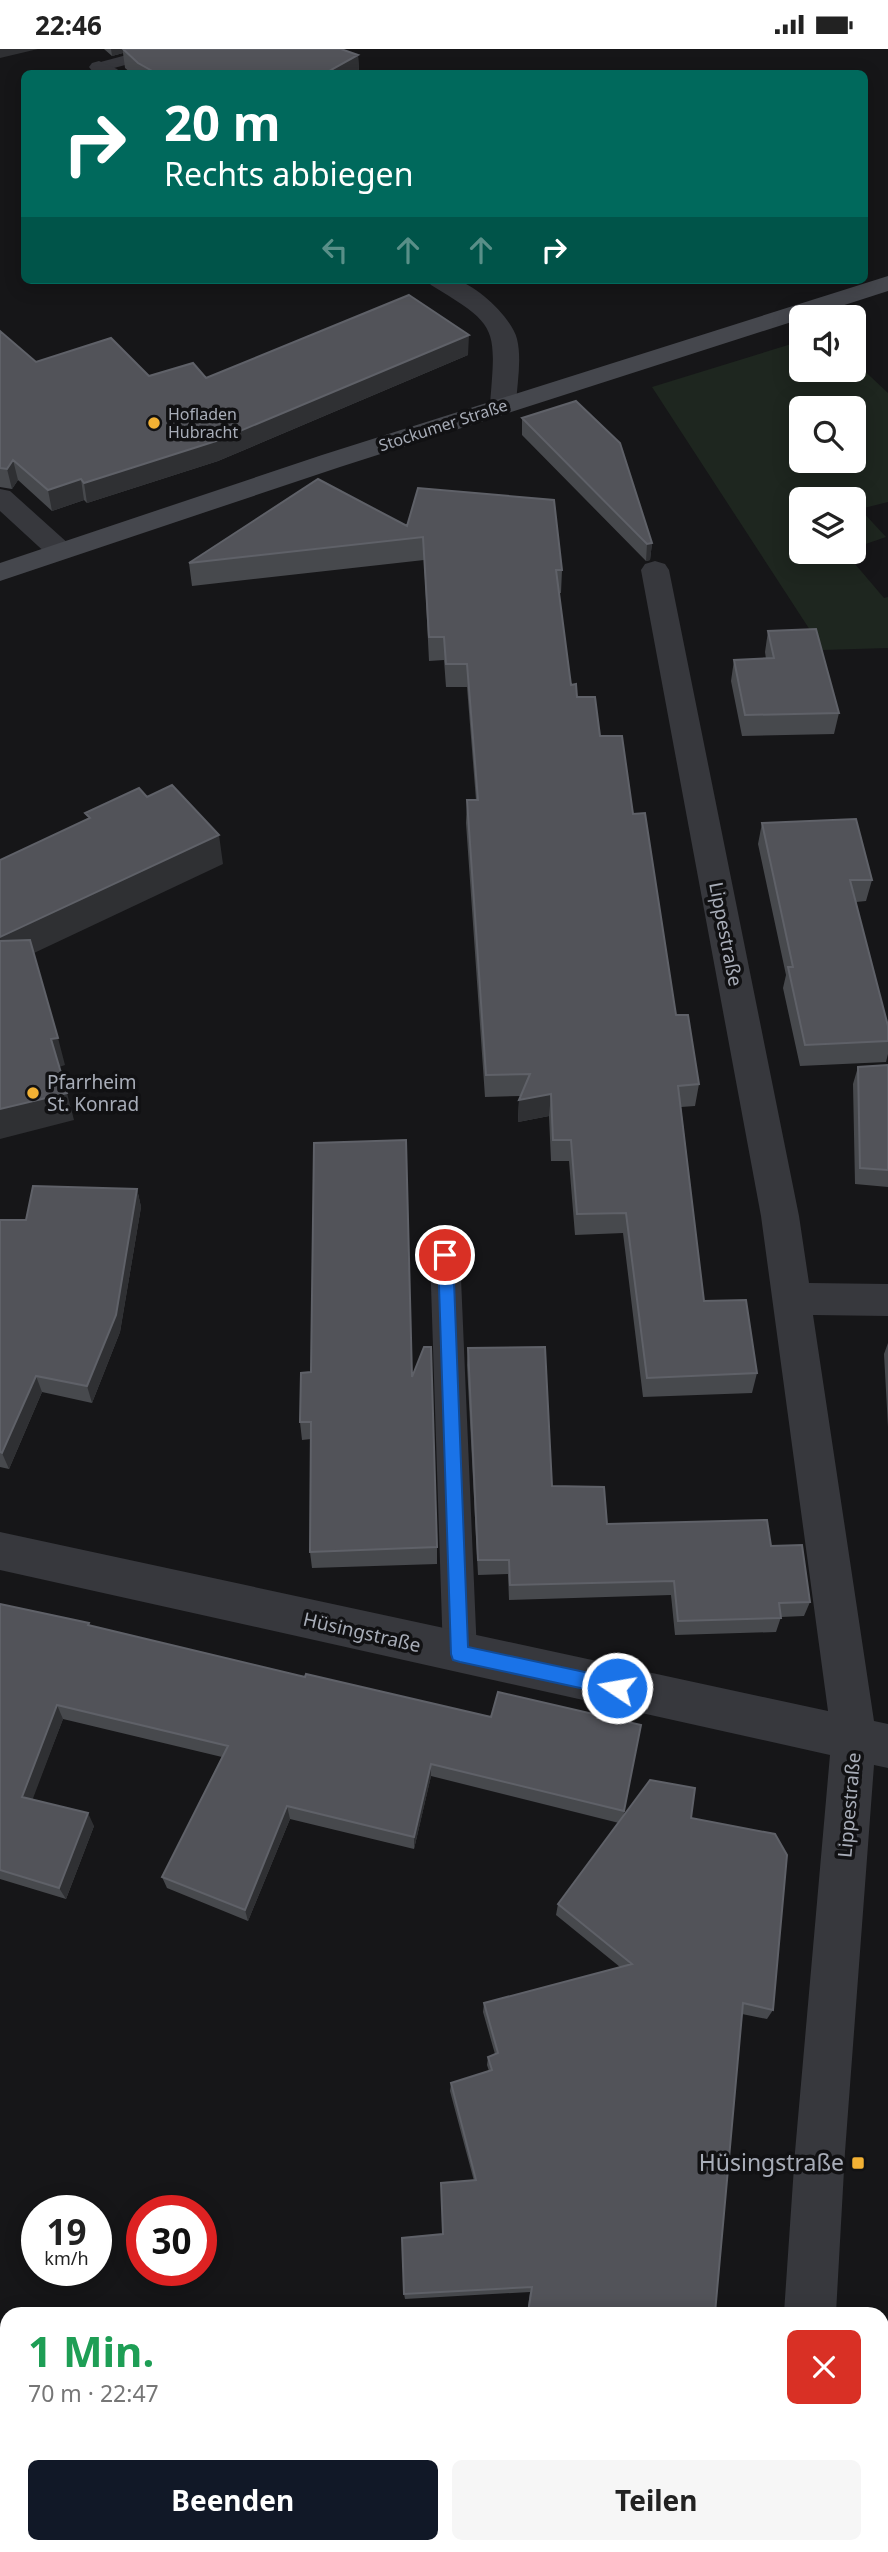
<!DOCTYPE html>
<html lang="de">
<meta charset="utf-8">
<style>
body{margin:0;font-family:"Noto Sans",sans-serif;background:#f6f6f6;color:#222;height:100vh;display:flex;flex-direction:column;font-size:26px;white-space:nowrap}
*{box-sizing:border-box;margin:0}
p{font-size:23px;color:#767676}
.icon{flex:none;width:38px;height:38px;fill:none;stroke:currentColor;stroke-width:2;stroke-linecap:round;stroke-linejoin:round}
.map{position:relative;flex:1;overflow:hidden}
.panel{position:absolute;left:0px;top:2258px;width:889px;height:247px;display:flex;flex-direction:column;background:#fff;border-radius:21px 21px 0 0;box-shadow:0 4px 18px #0003}
.panel>*{flex:none}
.hud{position:absolute;left:21px;top:21px;width:847px;height:214px;border-radius:10px;box-shadow:0 4px 18px #0003;background:#00695c;color:#fff;overflow:hidden}
.fabs{position:absolute;left:789px;top:256px;display:grid;gap:14px}
.fabs a{display:grid;place-items:center;width:77px;height:77px;border-radius:10px;background:#fff;box-shadow:0 4px 18px #0003;font-size:35px}
.speed{position:absolute;left:21px;top:2146px;display:flex;gap:14px;font-size:35px;font-weight:700;text-align:center}
.speed>*{display:grid;place-content:center;width:91px;height:91px;border-radius:50%;background:#fff;box-shadow:0 4px 18px #0003;line-height:1}
.speed small{font-size:18px;font-weight:400}
.speed .limit{border:10px solid #d22;background:#fff;color:#111}
.pin{position:absolute;display:grid;place-items:center;width:60px;height:60px;color:#fff;margin:-30px;border:4px solid #fff;border-radius:50%;box-shadow:0 2px 7px #0007}
.me{position:absolute;width:77px;margin:-38px;rotate:282deg;stroke-linejoin:round;filter:drop-shadow(0 0 5px #0008)}
.turn{display:flex;align-items:center;gap:24px;height:147px;padding:0 28px;font-size:32px}
.turn .icon{width:91px;height:91px;stroke-width:2.5}
.turn b{display:block;font-size:49px;line-height:60px}
.lanes{display:flex;align-items:center;height:66px;padding:0 28px;background:#0003;justify-content:center;gap:35px;direction:ltr}
.lanes .off{opacity:.35}
.round{display:grid;place-items:center;flex:none;width:74px;height:74px;border-radius:10px;background:#f6f6f6}
.headline{display:flex;align-items:center;justify-content:space-between;height:119px;padding:0 28px}
h1{font-size:42px;font-weight:700;line-height:52px;color:#1e9e55}
.button{display:flex;gap:14px;margin-top:auto;padding:14px 28px}
.button a{flex:1;height:80px;border-radius:10px;background:#111827;color:#fff;font-size:28px;font-weight:700;line-height:80px;text-align:center}
.button a+a{background:#f6f6f6;color:#222}
.status{display:flex;justify-content:space-between;align-items:center;height:49px;padding:0 35px;background:#fff;direction:ltr}
.status svg{height:19px;fill:currentColor}
.map>svg:first-child{display:block}
.green{fill:#1e261f;fill-rule:evenodd}
.lines{fill:none;stroke-linecap:round;stroke-linejoin:round}
.lane{fill:#37383d;fill-rule:evenodd}
.street{fill:#37383d;fill-rule:evenodd}
.secondary{fill:#45474d;fill-rule:evenodd}
.wall{fill:#47494d}
.shaded-wall{fill:#2f3033}
.building{fill:#525359;stroke:#5f6168;stroke-width:2}
.route{fill:#1a73e8;stroke:#114b97;stroke-width:2}
.poi-dot{fill:#f2b134;stroke:#111113;stroke-width:2.5}
.labels{text-anchor:middle;stroke-width:7;stroke-linejoin:round;paint-order:stroke}
.far-poi-label{font-size:16px;fill:#a8adb8;stroke:#111113;text-anchor:start}
.far-street-label{font-size:16px;fill:#a8adb8;stroke:#111113}
.street-label{font-size:19px;fill:#a8adb8;stroke:#111113}
.poi-label{font-size:19px;fill:#a8adb8;stroke:#111113;text-anchor:start}
.near-poi-label{font-size:23px;fill:#a8adb8;stroke:#111113;text-anchor:end}
</style>
<div class="status"><b>22:46</b><svg viewBox="0 0 49 12"><path d="M0 12V9h3v3zM5 12V6h3v6zM10 12V3h3v9zM15 12V0h3v12zM26 1h20v11H26zM47 4h2v5h-2z"/></svg></div>
<div class="map">
<svg width="888" height="2503" viewBox="0 0 888 2503">
<rect width="100%" height="100%" fill="#161618"/>
<path class="green" d="M801 292 802 320H854V312L888 344V453L860 460 886 488 854 499V450H802V502H844L884 549 888 548V599L823 601 652 338ZM802 359H854V411H802Z"/>
<g class="lines">
<path class="lane" d="M149 0H176L174 3 99 23 91 18 93 15Z
M445 1194 455 1198 460 1206 477 1605 472 1616 460 1621 448 1616 443 1605 430 1206 435 1198Z"/>
<path class="street" d="M99 12 117 20 121 24 92 22 89 18 92 14Z
M427 231C436 231 446 229 455 231 476 235 512 269 517 290 522 311 517 334 516 356L512 361 503 364 494 361 490 356C496 278 499 277 431 236Z
M0 440 10 442 70 496 74 502 70 508 60 510 50 508 0 462Z
M655 512 665 515 669 521 799 1167 809 1234 888 1235V1267L813 1266 874 1672 888 1675V1719L874 1716 845 2103 836 2264H784L795 2103 830 1706 0 1521V1483L828 1662 761 1167 641 521 645 515Z
M767 2497H823L822 2503H766Z"/>
<path class="secondary" d="M888 227V242L340 418 0 532V514L322 406Z"/>
</g>
<path class="wall" d="M104 0H341L358 6 359 24H131L125 19 123 4 112 7Z
M0 282 36 313 149 327 206 329 468 306 218 412 87 454 84 451 52 462 18 431 12 440 0 438Z
M522 369 652 494 650 511 646 512 522 386Z
M407 477 562 521 561 544H559L571 636 600 687 633 765 676 966 699 1035 695 1057 681 1058 704 1252 757 1324 752 1344 643 1348 623 1184 575 1186 569 1112H551L549 1067 518 1073 519 1051 521 1047 485 1048 466 774 467 751H476L467 638H446L444 611 429 612 424 511 192 537 189 514Z
M768 582 839 664 834 685 742 687 731 632 734 611 766 610 765 603Z
M762 774 872 831 866 852 856 853 888 977V1005L886 1013 800 1017 783 939 786 926 758 795Z
M888 1016V1138L855 1135 853 1035 858 1018Z
M137 1140 141 1158 120 1283 92 1354 42 1343 9 1420 0 1418V1171H26Z
M888 1294V1378L884 1305Z
M468 1299 552 1437 607 1475 771 1497 810 1553 804 1567 781 1568 776 1583 675 1586 671 1546 509 1551 508 1525 478 1526 467 1316Z
M412 1328 437 1498V1515L312 1519 310 1503 311 1390 302 1391 300 1373Z
M0 1555 89 1574 90 1577 305 1628 491 1668 641 1676 623 1769H691L773 1961 767 1970 742 1965 715 2264H527L530 2243 405 2250 404 2245 443 2185 474 2132 450 2042 451 2034 489 2022 487 2016 488 2008 495 2005 483 1963 484 1954 620 1918 556 1866 558 1855 619 1774 431 1727 414 1800 290 1770 248 1872 167 1839 162 1828 222 1708 63 1670 32 1750 94 1777 66 1850 0 1830Z
M856 2497H882L888 2503H856Z"/>
<path class="shaded-wall" d="M0 0H38L0 9Z
M111 0H123V4L112 7Z
M358 6 359 24H329V22Z
M469 286 468 306 218 412 87 454 84 434Z
M13 411 18 431 12 440 7 420Z
M81 430 84 451 52 462 48 441Z
M652 494 650 511 646 512 647 495Z
M219 786 223 815 0 920V888Z
M58 989 65 1016 59 1018 51 990Z
M67 1044 74 1071 0 1090V1060Z
M551 1045 549 1067 518 1073 519 1051Z
M137 1140 141 1158 120 1283 92 1354 87 1337Z
M36 1327 42 1343 9 1420 2 1404Z
M57 1656 63 1670 29 1760 22 1748Z
M431 1715V1727L414 1800V1788Z
M287 1757 290 1770 248 1872 245 1861Z
M88 1764 94 1777 66 1850 59 1839Z
M244 2497H248L261 2503H256Z"/>
<path class="building" d="M123 0H341L358 6 329 22 334 24H156L138 14Z
M409 246 469 286 216 392 84 434 81 430 48 441 13 411 7 420 0 419V282L36 313 111 289 149 327 193 314 206 329Z
M576 352 620 394 652 494 647 495 522 369Z
M318 430 407 477 418 439 554 451 562 521H556L571 636 576 635 577 648H595L600 687H622L633 765 645 764 676 966H688L699 1035 678 1037 704 1252 746 1251 757 1324 647 1329 626 1164 577 1165 571 1091H553L551 1045 519 1051 530 1025 486 1026 467 751H478L467 615H446L444 588H429L423 488 189 514Z
M816 580 839 664 745 666 734 611 774 609 768 582Z
M172 736 219 786 0 888V811L90 769 85 764 139 739 147 748Z
M856 770 872 831H850L888 977V992L805 996 788 918H793L762 774Z
M30 891 58 989 51 990 67 1044 0 1060V892Z
M888 1016V1121L860 1119 858 1018Z
M406 1091 412 1328 424 1298H431L437 1498 310 1503 311 1373H300L301 1324 311 1323 314 1094Z
M33 1137 137 1140 116 1266 87 1337 36 1327 2 1404 0 1403V1171H26Z
M545 1298 552 1437 604 1438 607 1475 767 1471 771 1497 802 1496 810 1553 779 1554 781 1569 678 1572 674 1532 510 1536 509 1511H478L468 1299Z
M0 1555 89 1574 88 1576 305 1628 306 1625 491 1668 498 1643 641 1676 624 1762 431 1715 414 1788 287 1757 245 1861 162 1828 228 1697 57 1656 22 1748 88 1764 59 1839 0 1821Z
M650 1731 695 1739 691 1769 775 1785 787 1806 773 1961 743 1954 715 2264H528L532 2238 404 2245 402 2189 443 2185 441 2134 476 2131 451 2034 492 2021 488 2008 498 2004 484 1954 632 1915 558 1855Z
M882 2390 888 2391V2503H865L866 2497H882Z
M234 2497H244L256 2503H233Z
M660 2497H694V2503H684Z"/>
<path class="route" d="M445 1200 453 1206 468 1598 617 1630 624 1633 626 1639 624 1645 617 1647 460 1613 453 1611 451 1605 438 1206Z"/>
<g class="poi-dot">
<circle cx="154" cy="374" r="7"/>
<circle cx="33" cy="1044" r="7"/>
<rect x="851" y="2107" width="14" height="14" rx="3.5"/>
</g>
<g class="labels">
<g class="far-poi-label">
<text x="168" y="371">Hofladen<tspan x="168" dy="18">Hubracht</tspan></text>
</g>
<g class="far-street-label">
<text transform="translate(443 376) rotate(-18)" y="6">Stockumer Straße</text>
</g>
<g class="street-label">
<text transform="translate(726 885) rotate(79)" y="7">Lippestraße</text>
<text transform="translate(362 1583) rotate(13)" y="7">Hüsingstraße</text>
<text transform="translate(849 1756) rotate(-85)" y="7">Lippestraße</text>
</g>
<g class="poi-label">
<text x="47" y="1040">Pfarrheim<tspan x="47" dy="22">St. Konrad</tspan></text>
</g>
<g class="near-poi-label">
<text x="844" y="2122">Hüsingstraße</text>
</g>
</g>
</svg>
<div class="fabs">
<a><svg class="icon" aria-label="sound" viewBox="0 0 24 24"><path d="M4 9h4l5-4v14l-5-4H4zM17 9q2 3 0 6"/></svg></a>
<a><svg class="icon" aria-label="search" viewBox="0 0 24 24"><circle cx="10" cy="10" r="6"/><path d="M15 15l6 6"/></svg></a>
<a><svg class="icon" aria-label="layers" viewBox="0 0 24 24"><path d="M12 4l9 5-9 5-9-5zM3 14l9 5 9-5"/></svg></a>
</div>
<div class="speed"><div>19<small>km/h</small></div><div class="limit">30</div></div>
<div class="pin" style="left:445px;top:1206px;background:#d93025"><svg class="icon" aria-label="arrive" viewBox="0 0 24 24"><path d="M6 21V4h12l-3 4 3 4H6"/></svg></div>
<svg class="me" style="left:617px;top:1639px" viewBox="-20 -20 40 40"><circle r="17" fill="#1a73e8" stroke="#fff" stroke-width="3"/><path d="M0-11L8 9 0 5-8 9z" fill="#fff"/></svg>
<div class="hud">
<div class="turn"><svg class="icon" aria-label="right" viewBox="0 0 24 24"><path d="M7 20v-9h11M14 6l5 5-5 5"/></svg><div><b>20 m</b>Rechts abbiegen</div></div>
<div class="lanes"><svg class="icon off" aria-label="left" viewBox="0 0 24 24"><path d="M17 20v-9H6M10 6l-5 5 5 5"/></svg><svg class="icon off" aria-label="ahead" viewBox="0 0 24 24"><path d="M12 20V5M6 11l6-6 6 6"/></svg><svg class="icon off" aria-label="ahead" viewBox="0 0 24 24"><path d="M12 20V5M6 11l6-6 6 6"/></svg><svg class="icon" aria-label="right" viewBox="0 0 24 24"><path d="M7 20v-9h11M14 6l5 5-5 5"/></svg></div>
</div>
<section class="panel">
<div class="headline"><div><h1>1 Min.</h1><p>70 m · 22:47</p></div><a class="round" style="background:#d93025;color:#fff"><svg class="icon" aria-label="close" viewBox="0 0 24 24"><path d="M6 6l12 12M18 6L6 18"/></svg></a></div>
<div class="button"><a>Beenden</a><a>Teilen</a></div>
</section>
</div>
